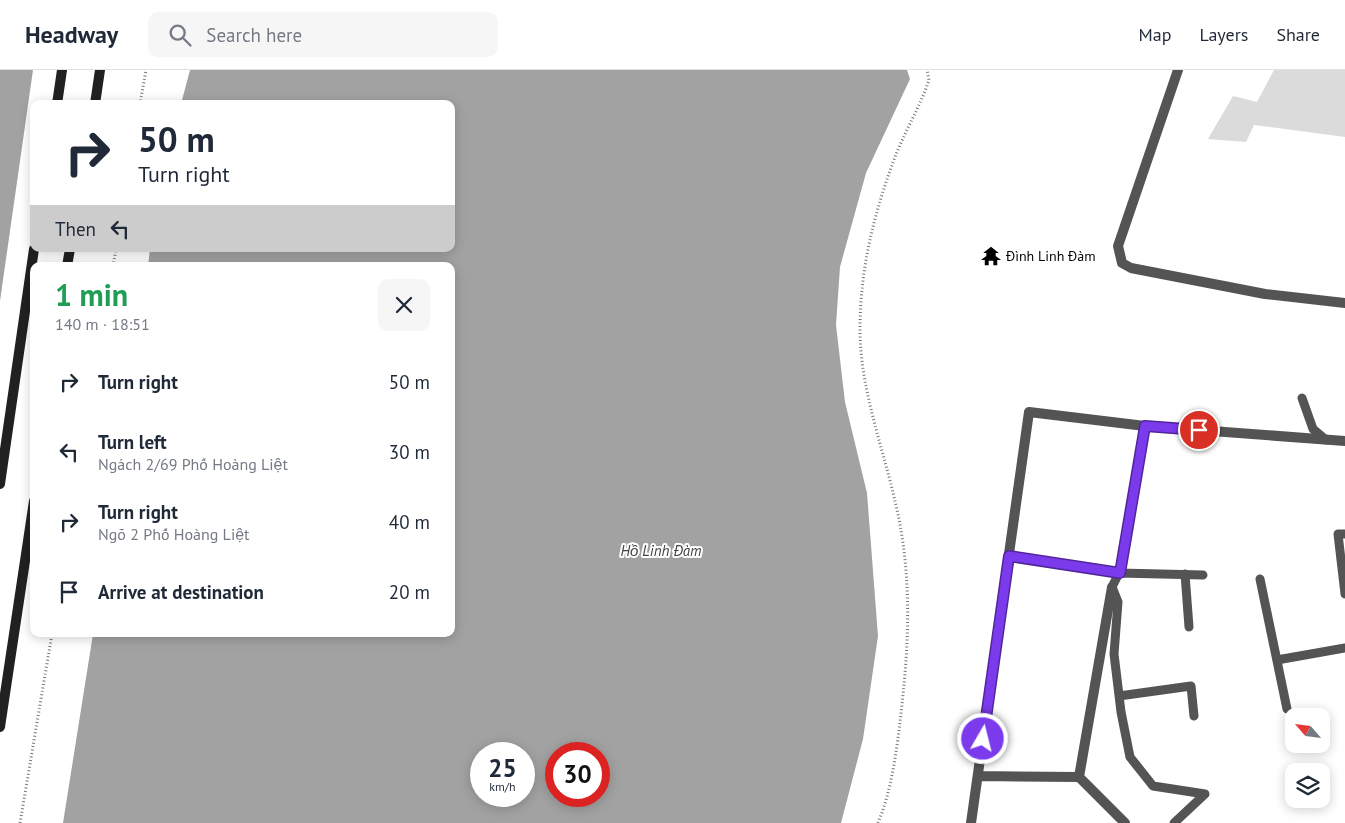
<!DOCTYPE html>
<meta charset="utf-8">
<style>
body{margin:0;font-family:"PT Sans",sans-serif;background:#f6f6f7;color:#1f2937;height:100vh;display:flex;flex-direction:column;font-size:19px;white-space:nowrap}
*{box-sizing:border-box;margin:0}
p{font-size:16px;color:#747a83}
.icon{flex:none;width:28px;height:28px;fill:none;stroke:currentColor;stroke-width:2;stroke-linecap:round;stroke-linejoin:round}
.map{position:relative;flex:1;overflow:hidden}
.drawer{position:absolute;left:30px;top:192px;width:425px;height:375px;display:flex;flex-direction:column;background:#fff;border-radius:10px;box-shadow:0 2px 12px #0003}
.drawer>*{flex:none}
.top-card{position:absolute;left:30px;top:30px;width:425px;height:152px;border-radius:10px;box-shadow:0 2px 12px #0003;background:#fff;color:#1f2937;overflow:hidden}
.needle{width:32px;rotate:298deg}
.fabs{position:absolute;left:1285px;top:638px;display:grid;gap:10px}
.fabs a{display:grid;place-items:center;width:45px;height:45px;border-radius:10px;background:#fff;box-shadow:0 2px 12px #0003;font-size:25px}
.speed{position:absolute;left:470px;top:672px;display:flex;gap:10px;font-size:25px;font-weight:700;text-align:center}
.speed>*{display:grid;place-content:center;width:65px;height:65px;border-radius:50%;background:#fff;box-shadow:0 2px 12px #0003;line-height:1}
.speed small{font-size:12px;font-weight:400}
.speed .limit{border:8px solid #d22;background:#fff;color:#111}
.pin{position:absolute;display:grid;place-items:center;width:42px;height:42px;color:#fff;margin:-21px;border:2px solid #fff;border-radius:50%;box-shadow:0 1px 5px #0007}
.me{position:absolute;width:55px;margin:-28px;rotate:8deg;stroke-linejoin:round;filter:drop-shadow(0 0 4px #0008)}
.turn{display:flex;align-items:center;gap:18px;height:105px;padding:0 25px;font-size:22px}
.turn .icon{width:65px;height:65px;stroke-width:2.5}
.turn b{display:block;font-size:35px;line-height:42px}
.then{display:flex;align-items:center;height:48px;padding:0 25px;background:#0003;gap:10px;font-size:19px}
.round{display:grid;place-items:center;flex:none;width:52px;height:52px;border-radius:10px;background:#f6f6f7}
.summary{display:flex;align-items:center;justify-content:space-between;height:85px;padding:0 25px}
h1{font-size:30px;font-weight:700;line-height:38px;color:#1e9e55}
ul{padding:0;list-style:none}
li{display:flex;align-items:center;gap:15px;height:70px;padding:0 25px}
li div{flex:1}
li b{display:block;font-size:19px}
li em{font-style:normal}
header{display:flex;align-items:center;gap:30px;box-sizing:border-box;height:70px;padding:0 25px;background:#fff;border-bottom:1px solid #e0e1e3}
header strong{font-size:24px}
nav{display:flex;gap:28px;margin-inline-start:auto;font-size:18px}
.search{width:350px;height:45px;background:#f6f6f7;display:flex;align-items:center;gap:12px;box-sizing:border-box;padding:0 18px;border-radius:10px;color:#747a83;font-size:19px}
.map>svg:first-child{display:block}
.green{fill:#dbdbdb}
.water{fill:#a2a2a2;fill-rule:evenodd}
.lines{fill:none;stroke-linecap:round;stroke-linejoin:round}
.path{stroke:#767676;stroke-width:3;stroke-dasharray:1 2.5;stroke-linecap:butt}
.service{stroke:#545454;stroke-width:9}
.minor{stroke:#545454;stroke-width:10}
.secondary{stroke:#212121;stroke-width:10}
.route-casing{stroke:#51269a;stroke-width:12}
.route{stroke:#7c3aed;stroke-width:9}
.labels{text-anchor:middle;stroke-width:4;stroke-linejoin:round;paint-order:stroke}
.poi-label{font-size:14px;fill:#000;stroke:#fff;text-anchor:start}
.water-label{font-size:15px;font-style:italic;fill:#434343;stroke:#fff}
</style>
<header>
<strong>Headway</strong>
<div class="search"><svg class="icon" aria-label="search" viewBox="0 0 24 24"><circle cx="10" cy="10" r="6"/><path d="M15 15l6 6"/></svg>Search here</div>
<nav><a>Map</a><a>Layers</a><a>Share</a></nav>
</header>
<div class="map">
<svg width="1345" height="753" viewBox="0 0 1345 753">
<rect width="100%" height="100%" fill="#fff"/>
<path class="green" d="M1274 0H1345V67L1254 55 1246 72 1208 69 1233 26 1257 32Z"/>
<path class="water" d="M0 0H33L0 231Z
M190 0H907L910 9 866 103 840 197 836 255 845 332 867 423 878 566 863 669 841 753H63L93 564H451V196H148L150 179H451V34H181ZM481 684H524V726H481ZM556 684H599V726H556Z"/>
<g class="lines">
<path class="path" d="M140 34 146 0
M113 196 116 179
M20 753 52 564
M878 753C891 722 896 685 900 652 909 577 913 505 895 431 882 374 860 318 860 259 860 199 874 143 895 87 905 61 920 37 929 10L927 0"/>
<path class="service" d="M1302 328 1313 359 1326 370
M1145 356 1119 503 1112 517 1118 532 1114 584 1121 642 1130 687 1153 716 1205 724
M1345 464H1338L1345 524
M1009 486 1119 503 1203 505
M1185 504 1189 557
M1260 509 1287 639
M1277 590 1345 578
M1119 626 1191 616 1194 646
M1174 753 1205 724"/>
<path class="minor" d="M1178 0 1118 176 1122 193 1131 198 1265 224 1345 233
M1112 517 1079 707 1125 753
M978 706 1079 707
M971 753 1029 342 1145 356 1345 371"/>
<path class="secondary" d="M57 34 62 0
M95 34 100 0
M67 196 70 179
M0 414 34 179
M0 657 34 431"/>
</g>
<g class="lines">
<defs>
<path id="route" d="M983 669 1009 486 1120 503 1145 356 1199 360"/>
</defs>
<use href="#route" class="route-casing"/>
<use href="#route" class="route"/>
</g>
<defs>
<symbol id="temple-bare" viewBox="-9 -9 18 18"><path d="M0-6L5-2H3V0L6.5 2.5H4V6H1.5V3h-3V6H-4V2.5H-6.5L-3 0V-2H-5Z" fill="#000" stroke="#fff" stroke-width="2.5" paint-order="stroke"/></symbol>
</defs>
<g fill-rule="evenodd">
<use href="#temple-bare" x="977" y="172" width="28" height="28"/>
</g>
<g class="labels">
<g class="poi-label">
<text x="1006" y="191">Đình Linh Đàm</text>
</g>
<g class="water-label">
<text x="661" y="486">Hồ Linh Đàm</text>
</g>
</g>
</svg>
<div class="fabs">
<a><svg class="needle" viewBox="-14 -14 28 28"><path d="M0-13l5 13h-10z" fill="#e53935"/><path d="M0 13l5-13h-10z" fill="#747a83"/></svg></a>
<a><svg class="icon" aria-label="layers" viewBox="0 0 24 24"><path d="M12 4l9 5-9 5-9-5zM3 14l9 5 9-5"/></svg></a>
</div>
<div class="speed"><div>25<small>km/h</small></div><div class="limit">30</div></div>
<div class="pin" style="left:1199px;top:360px;background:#d93025"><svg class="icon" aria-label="arrive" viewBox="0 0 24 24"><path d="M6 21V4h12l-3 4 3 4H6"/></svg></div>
<svg class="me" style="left:983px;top:669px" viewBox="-20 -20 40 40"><circle r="17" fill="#7c3aed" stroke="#fff" stroke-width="3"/><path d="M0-11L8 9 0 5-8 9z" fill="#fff"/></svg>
<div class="top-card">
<div class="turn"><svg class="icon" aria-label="right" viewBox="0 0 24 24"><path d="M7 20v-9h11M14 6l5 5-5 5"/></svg><div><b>50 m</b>Turn right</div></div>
<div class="then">Then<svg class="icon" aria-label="left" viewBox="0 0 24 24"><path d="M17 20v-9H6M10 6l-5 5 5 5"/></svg></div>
</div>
<section class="drawer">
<div class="summary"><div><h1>1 min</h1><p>140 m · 18:51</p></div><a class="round"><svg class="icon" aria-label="close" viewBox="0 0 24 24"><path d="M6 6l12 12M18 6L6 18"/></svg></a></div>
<ul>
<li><svg class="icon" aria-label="right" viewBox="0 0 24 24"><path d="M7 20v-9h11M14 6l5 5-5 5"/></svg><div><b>Turn right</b></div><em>50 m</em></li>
<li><svg class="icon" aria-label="left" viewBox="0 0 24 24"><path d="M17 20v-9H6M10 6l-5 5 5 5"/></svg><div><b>Turn left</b><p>Ngách 2/69 Phố Hoàng Liệt</p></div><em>30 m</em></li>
<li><svg class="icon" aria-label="right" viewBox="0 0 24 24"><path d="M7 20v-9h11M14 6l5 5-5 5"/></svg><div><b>Turn right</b><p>Ngõ 2 Phố Hoàng Liệt</p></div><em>40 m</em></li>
<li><svg class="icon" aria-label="arrive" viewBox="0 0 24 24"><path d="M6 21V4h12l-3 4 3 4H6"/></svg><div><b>Arrive at destination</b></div><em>20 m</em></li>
</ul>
</section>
</div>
